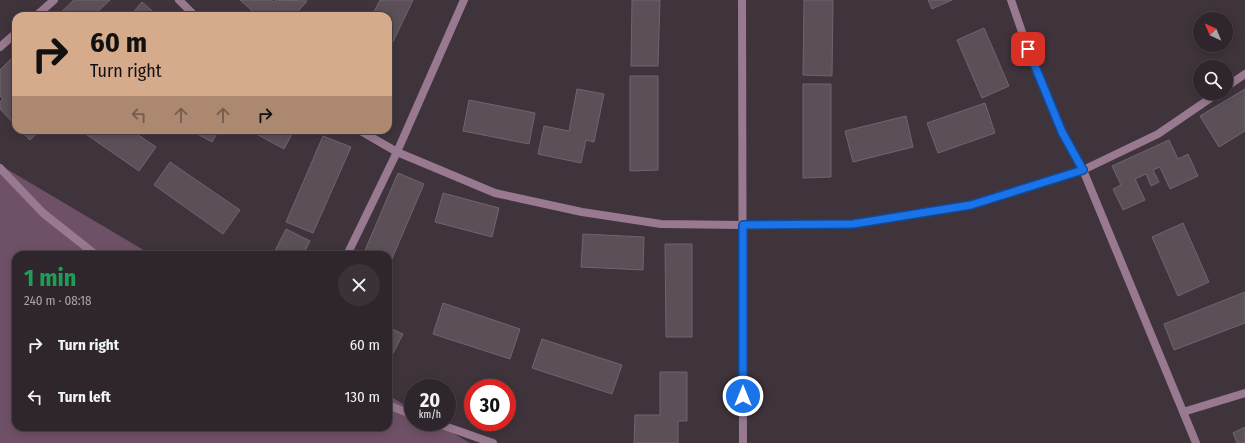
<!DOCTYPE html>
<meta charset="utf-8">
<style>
body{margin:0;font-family:"Fira Sans Condensed",sans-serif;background:#3b3239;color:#f1f3f6;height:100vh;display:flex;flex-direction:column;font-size:15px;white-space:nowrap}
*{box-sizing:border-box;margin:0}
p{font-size:13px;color:#a7a5aa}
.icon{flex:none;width:22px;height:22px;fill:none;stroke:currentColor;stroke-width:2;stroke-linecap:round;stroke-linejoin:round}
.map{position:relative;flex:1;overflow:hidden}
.sheet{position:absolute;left:12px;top:251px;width:380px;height:180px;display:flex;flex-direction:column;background:#2f262d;border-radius:12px;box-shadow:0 2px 10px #0003,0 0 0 1px #4a4349}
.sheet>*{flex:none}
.top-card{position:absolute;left:12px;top:12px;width:380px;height:122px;border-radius:12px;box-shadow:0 2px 10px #0003,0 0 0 1px #4a4349;background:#d6ab8b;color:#111;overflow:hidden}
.needle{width:26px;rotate:316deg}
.buttons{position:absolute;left:1193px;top:12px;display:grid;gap:8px}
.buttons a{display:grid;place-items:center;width:40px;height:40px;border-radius:50%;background:#2f262d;box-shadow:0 2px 10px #0003,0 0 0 1px #4a4349;font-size:20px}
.speed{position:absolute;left:404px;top:379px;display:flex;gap:8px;font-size:20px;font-weight:700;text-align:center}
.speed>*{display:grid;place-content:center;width:52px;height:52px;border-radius:50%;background:#2f262d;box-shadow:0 2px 10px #0003,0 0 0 1px #4a4349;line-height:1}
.speed small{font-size:10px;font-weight:400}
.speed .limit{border:6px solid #d22;background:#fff;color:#111}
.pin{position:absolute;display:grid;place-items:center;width:34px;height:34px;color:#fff;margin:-17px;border-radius:8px;box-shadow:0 2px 6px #0006}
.me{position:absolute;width:44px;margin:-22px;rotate:0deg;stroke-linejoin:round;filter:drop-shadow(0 0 3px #0008)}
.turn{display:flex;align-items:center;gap:14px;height:84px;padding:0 12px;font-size:18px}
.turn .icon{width:52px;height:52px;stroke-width:2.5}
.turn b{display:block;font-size:28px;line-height:34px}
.lanes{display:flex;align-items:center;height:38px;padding:0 12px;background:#0003;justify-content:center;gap:20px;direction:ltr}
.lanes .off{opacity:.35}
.round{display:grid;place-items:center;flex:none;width:42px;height:42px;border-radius:21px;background:#3b3239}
.summary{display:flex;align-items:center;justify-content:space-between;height:68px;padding:0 12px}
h1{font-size:24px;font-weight:700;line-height:30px;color:#1e9e55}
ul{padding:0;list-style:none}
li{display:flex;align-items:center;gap:12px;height:52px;padding:0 12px}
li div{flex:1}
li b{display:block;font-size:15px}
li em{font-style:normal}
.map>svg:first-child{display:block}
.green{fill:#6f5167}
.building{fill:#5b4f58;stroke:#71646e}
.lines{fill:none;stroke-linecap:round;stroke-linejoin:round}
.street{stroke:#987990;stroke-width:8}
.route-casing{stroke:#114b97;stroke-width:10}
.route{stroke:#1a73e8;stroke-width:7}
</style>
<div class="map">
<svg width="1245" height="443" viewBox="0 0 1245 443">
<rect width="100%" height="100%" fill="#3f333c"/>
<path class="green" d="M0 165 152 255H16V427H388V395L413 410V422H434L470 443H0Z"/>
<path class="building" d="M74 0H110L93 16H57Z
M240 0H271L274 2 276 0 307 1 294 16H290L286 12 283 16H258Z
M380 0H413L389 50 388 49V16H372Z
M632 0H660L658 66H631Z
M804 0H833L832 76 803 75Z
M928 0H952L932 9Z
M142 2 158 16H130Z
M984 28 1009 86 982 98 957 40Z
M16 54V126L0 109V102L3 99 0 96V70Z
M630 76H658V170L630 171Z
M803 84H831V177L803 178Z
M577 89 604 94 594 142 586 140 581 163 538 154 544 126 569 131Z
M1245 89V131L1219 147 1200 116Z
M469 100 535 113 529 144 463 131Z
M985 103 995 133 938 153 927 123Z
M906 116 913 147 853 162 845 131Z
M20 130H40L30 140Z
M80 130H131L156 147 139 171Z
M190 130H219L212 142Z
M249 130H294L284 149Z
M323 136 351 147 313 233 286 222Z
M1169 140 1178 159 1188 154 1198 176 1170 189 1160 167 1153 170 1159 182 1151 186 1146 174 1135 179 1145 200 1123 210 1113 189 1121 185 1112 166Z
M170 162 240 210 223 234 154 185Z
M398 173 424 184 388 268V255H363Z
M443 193 499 208 492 237 435 222Z
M1183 223 1209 282 1178 296 1152 237Z
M286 229 310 241 303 255H273Z
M583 234 644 237 643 270 581 267Z
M665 244H692V337H666Z
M1245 292V323L1174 350 1164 324Z
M443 303 520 329 510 359 433 334Z
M388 327 403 334 390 359 388 357Z
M542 339 622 365 612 394 532 368Z
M660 372H687V421H678V443H634L635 415H660Z
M1245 427V443H1237L1233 433Z"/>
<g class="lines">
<path class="street" d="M179 0 195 16
M742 0 743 443
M1011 0 1032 61 1062 132 1083 170 1196 443
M36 16 54 0
M0 47 16 33
M1226 87 1245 74
M359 130 397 152 495 193 582 212 661 224 743 225 853 224 971 205 1083 170 1158 134 1218 93
M0 168 43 213 96 255
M347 255 397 152 464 0
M388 405 413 415
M1183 412 1245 393
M433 422 493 443"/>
</g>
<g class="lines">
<defs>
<path id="route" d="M743 396V225L853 224 971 205 1083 170 1062 132 1028 49"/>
</defs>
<use href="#route" class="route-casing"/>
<use href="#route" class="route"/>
</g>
</svg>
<div class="buttons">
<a><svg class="needle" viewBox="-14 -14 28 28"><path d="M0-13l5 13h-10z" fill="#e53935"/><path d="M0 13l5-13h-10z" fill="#a7a5aa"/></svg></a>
<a><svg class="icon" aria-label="search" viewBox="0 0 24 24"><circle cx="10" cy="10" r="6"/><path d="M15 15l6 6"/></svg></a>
</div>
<div class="speed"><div>20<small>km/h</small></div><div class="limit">30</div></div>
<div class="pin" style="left:1028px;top:49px;background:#d93025"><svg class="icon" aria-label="arrive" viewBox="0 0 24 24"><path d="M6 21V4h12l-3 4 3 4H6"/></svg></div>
<svg class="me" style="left:743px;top:396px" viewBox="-20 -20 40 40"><circle r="17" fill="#1a73e8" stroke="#fff" stroke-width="3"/><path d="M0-11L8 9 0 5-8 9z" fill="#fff"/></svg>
<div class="top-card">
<div class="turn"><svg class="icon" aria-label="right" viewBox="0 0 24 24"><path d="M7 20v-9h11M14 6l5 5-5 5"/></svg><div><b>60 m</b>Turn right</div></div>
<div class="lanes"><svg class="icon off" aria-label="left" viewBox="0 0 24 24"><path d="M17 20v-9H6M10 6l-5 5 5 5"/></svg><svg class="icon off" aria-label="ahead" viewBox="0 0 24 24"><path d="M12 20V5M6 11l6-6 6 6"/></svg><svg class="icon off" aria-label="ahead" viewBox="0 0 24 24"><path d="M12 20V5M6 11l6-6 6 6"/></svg><svg class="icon" aria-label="right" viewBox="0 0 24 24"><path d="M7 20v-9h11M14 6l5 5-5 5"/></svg></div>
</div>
<section class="sheet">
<div class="summary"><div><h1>1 min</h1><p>240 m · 08:18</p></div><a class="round"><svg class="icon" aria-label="close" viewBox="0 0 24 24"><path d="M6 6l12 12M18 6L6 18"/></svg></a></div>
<ul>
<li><svg class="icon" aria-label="right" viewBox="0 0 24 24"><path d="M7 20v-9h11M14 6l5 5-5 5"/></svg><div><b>Turn right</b></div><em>60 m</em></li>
<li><svg class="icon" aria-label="left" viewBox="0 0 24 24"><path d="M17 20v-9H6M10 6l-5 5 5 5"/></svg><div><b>Turn left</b></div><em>130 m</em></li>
</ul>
</section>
</div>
